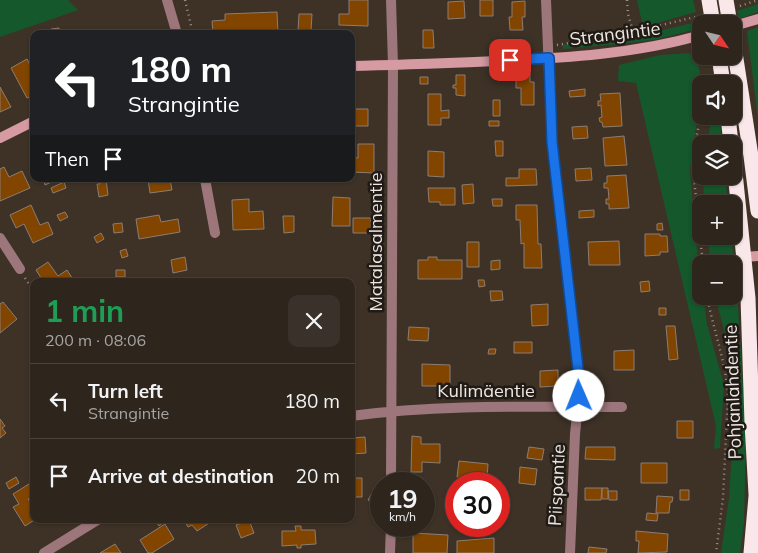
<!DOCTYPE html>
<meta charset="utf-8">
<style>
body{margin:0;font-family:Mulish,sans-serif;background:#3a322a;color:#f1f3f6;height:100vh;display:flex;flex-direction:column;font-size:19px;white-space:nowrap}
*{box-sizing:border-box;margin:0}
p{font-size:16px;color:#a7a5a4}
.icon{flex:none;width:28px;height:28px;fill:none;stroke:currentColor;stroke-width:2;stroke-linecap:round;stroke-linejoin:round}
.map{position:relative;flex:1;overflow:hidden}
.details{position:absolute;left:30px;top:278px;width:325px;height:245px;display:flex;flex-direction:column;background:#2e261d;border-radius:10px;box-shadow:0 1px 4px #0004,0 0 0 1px #49433b}
.details>*{flex:none}
.guide{position:absolute;left:30px;top:30px;width:325px;height:152px;border-radius:10px;box-shadow:0 1px 4px #0004,0 0 0 1px #49433b;background:#202124;color:#fff;overflow:hidden}
.needle{width:32px;rotate:125deg}
.controls{position:absolute;left:692px;top:15px;display:grid;gap:10px}
.controls a{display:grid;place-items:center;width:50px;height:50px;border-radius:10px;background:#2e261d;box-shadow:0 1px 4px #0004,0 0 0 1px #49433b;font-size:25px}
.speed{position:absolute;left:370px;top:472px;display:flex;gap:10px;font-size:25px;font-weight:700;text-align:center}
.speed>*{display:grid;place-content:center;width:65px;height:65px;border-radius:50%;background:#2e261d;box-shadow:0 1px 4px #0004,0 0 0 1px #49433b;line-height:1}
.speed small{font-size:12px;font-weight:400}
.speed .limit{border:8px solid #d22;background:#fff;color:#111}
.pin{position:absolute;display:grid;place-items:center;width:42px;height:42px;color:#fff;margin:-21px;border-radius:10px;box-shadow:0 2px 8px #0006}
.me{position:absolute;width:55px;margin:-28px;rotate:359deg;stroke-linejoin:round;filter:drop-shadow(0 0 4px #0008)}
.turn{display:flex;align-items:center;gap:18px;height:105px;padding:0 15px;font-size:22px}
.turn .icon{width:65px;height:65px;stroke-width:2.5}
.turn b{display:block;font-size:35px;line-height:42px}
.then{display:flex;align-items:center;height:48px;padding:0 15px;background:#0003;gap:10px;font-size:19px}
.round{display:grid;place-items:center;flex:none;width:52px;height:52px;border-radius:10px;background:#3a322a}
.head{display:flex;align-items:center;justify-content:space-between;height:85px;padding:0 15px}
h1{font-size:30px;font-weight:700;line-height:38px;color:#1e9e55}
ul{padding:0;list-style:none}
li{display:flex;align-items:center;gap:15px;height:75px;padding:0 15px;border-top:1px solid #49433b}
li div{flex:1}
li b{display:block;font-size:19px}
li em{font-style:normal}
.map>svg:first-child{display:block}
.green{fill:#15582c}
.building{fill:#814500;stroke:#8c7d72}
.lines{fill:none;stroke-linecap:round;stroke-linejoin:round}
.path{stroke:#9d938a;stroke-width:2.5;stroke-dasharray:1 4;stroke-linecap:butt}
.street{stroke:#9c767b;stroke-width:10}
.secondary{stroke:#d69aa3;stroke-width:10}
.highway{stroke:#fae7e9;stroke-width:15}
.highway-bridge{stroke:#fae7e9;stroke-width:15}
.route-casing{stroke:#114b97;stroke-width:12}
.route{stroke:#1a73e8;stroke-width:9}
.labels{text-anchor:middle;stroke-width:5;stroke-linejoin:round;paint-order:stroke}
.street-label{font-size:18px;fill:#efe7e0;stroke:#201b16}
</style>
<div class="map">
<svg width="758" height="553" viewBox="0 0 758 553">
<rect width="100%" height="100%" fill="#3e3227"/>
<path class="green" d="M0 0H68L78 10 0 37Z
M637 0H693L696 12 643 27Z
M758 4V12L739 19 737 11Z
M696 22 697 29 654 40 620 44 563 49V45L655 32Z
M758 27V119L747 31Z
M689 53 697 61 702 83 690 170 701 296H703L707 324 724 385 720 448 714 449 716 426 636 83 618 81 619 65 660 55Z
M712 116H720L722 144H707Z
M703 176H725L728 204H704Z
M707 236H731L736 274 746 435 744 523 740 553H721L729 498 733 432 734 385 729 349 715 296H734V264H711Z"/>
<path class="building" d="M349 0H368V26L339 25V14H349Z
M480 0H493V16H480Z
M464 1 465 18 448 19V2Z
M525 1V17H522L523 30H510L509 17H512V2Z
M277 12 278 34H270V32L213 33 212 21 225 20V14Z
M299 14H312L311 31H298Z
M59 28 60 34H52L51 29Z
M423 30H433L434 48H423Z
M27 59 34 73V95L27 98 11 68Z
M516 73H530V82H534V105H521V88H516Z
M456 75H465V96L456 95V88H453V85H456Z
M420 77H428V84H420Z
M0 87 11 107 0 112Z
M585 89V96L570 97 569 91Z
M620 93 622 126 603 127 602 122H600L599 118 602 117 601 105 598 106V101H601L600 94Z
M428 94H441V111L449 110V118H441V125H428Z
M493 100H500V116H493Z
M351 109H368V126H351Z
M489 121H499V126H489Z
M587 126 588 138 573 139 572 127Z
M624 136 627 165 605 166 603 138Z
M495 141H503V156H496Z
M358 144H374V173L351 172V157L358 158Z
M428 151 444 152V177L428 176Z
M4 167 9 177 22 171 30 188 0 201V169Z
M591 168 592 180 576 181 575 169Z
M519 169H536L537 185 506 186V178H519Z
M626 175 629 208 609 209V204H606V199H609L608 188H604V183H607V176Z
M43 179H58L45 185Z
M100 179H106L108 195 99 197 97 184H100Z
M148 179H170L172 190 150 193Z
M64 182 66 188 53 193 51 188Z
M473 184 474 203 463 204 462 185Z
M428 188H455V205H440V202H429Z
M333 197 350 198V226H332Z
M249 199V212L263 211 264 229 233 230 232 200Z
M492 199H502V206H493Z
M31 205 40 225 48 222 53 234 33 243 24 224 16 228 10 215Z
M516 205H537L538 244H541L542 268H524V243L521 244 520 220H516Z
M594 210V217L579 218V211Z
M65 212 68 217 60 221 57 215Z
M159 215 161 222 178 219 180 232 139 239 136 219Z
M283 216H294V232L284 233Z
M353 218H371V233H353Z
M122 223 123 232 114 233 113 224Z
M662 223 663 230H657V224Z
M101 233 104 239 97 243 94 237Z
M645 234H660V236H667L668 252H660V255L645 256Z
M619 241 620 265H589L588 242Z
M467 242H479V267H467Z
M126 249 128 256 122 258 120 251Z
M185 257 187 270 173 273 171 260Z
M428 257H437V260H462V279H418V260H428Z
M500 260V269L491 270V261Z
M48 262 58 276 67 270 74 281H43L36 270Z
M116 270H125V277H116Z
M478 280H484L485 286 479 287Z
M649 281 650 291 641 292 640 282Z
M490 291H502L503 300 491 301Z
M3 302 17 319 0 333V304Z
M548 304V325L532 326 531 305Z
M659 308H666V315H659Z
M666 326H675L678 359 669 360Z
M409 327 429 328 428 341 408 340Z
M514 342H532V353H514Z
M489 349H496L495 354H488Z
M634 350V370H614V351Z
M422 364 450 365V386H422Z
M558 370V386L540 387V371Z
M0 419 5 426 2 428 6 433 0 438Z
M677 421H693V438H677Z
M412 436 421 437V444H440V463L422 462V472H411Z
M365 437 366 453 351 454V438Z
M529 447 544 449 542 460 527 458Z
M586 447H615V460L585 459Z
M459 461 488 464 487 480 457 477Z
M641 463H667V483H641Z
M520 467 537 469 535 485 519 483Z
M16 477 19 483 9 489 6 483Z
M351 478H362V497H351Z
M29 484 34 491V496L28 499 34 508V519H36L25 526 13 507 19 504 13 494Z
M585 488H602L601 500H585Z
M602 488H608V499H602Z
M680 490H689V500H680Z
M608 491H617V500H609Z
M372 493 378 497 375 503 368 500Z
M657 496 673 497 672 502H670L669 513H656Z
M424 504H429V514H424Z
M647 513 658 514 657 521 646 520Z
M154 519H164L165 521 159 526Z
M188 519H213L214 520 197 531 192 525 188 527 185 522Z
M249 520 254 533 241 538 236 525Z
M165 524 174 539 152 553H148L140 540Z
M295 526H301V530H315L316 544 301 545V548H297V545L282 546V531H296Z
M636 531 668 534 667 552 638 553 639 541H636Z
M413 533 448 535 447 553H413Z
M494 538V553H457V541Z
M115 544 121 553H100Z
M589 547 607 549 606 553H588Z"/>
<g class="lines">
<path class="path" d="M185 0 193 34
M627 0 628 14 633 32
M740 6 758 0
M557 45 633 32 699 16
M701 114 695 144 693 170 703 264
M25 278 34 292
M707 296C713 329 726 362 728 395L723 498 716 553"/>
<path class="street" d="M167 0 177 34
M546 0 552 143 580 386 575 434 570 553
M205 179 215 233
M0 238 20 269
M351 416C441 404 532 407 622 407
M391 484 393 65 391 0
M44 553 99 519
M390 553 391 526"/>
<path class="secondary" d="M734 26 758 19
M351 66C400 65 448 63 497 61 565 58 635 54 701 35
M0 138 34 121
M744 257 758 256"/>
<path class="highway" d="M734 46 751 156 758 211
M719 56 723 84
M728 116 731 144
M734 163 748 298 752 423 756 494
M751 553 757 485"/>
<path class="highway-bridge" d="M709 0 713 24
M726 0 730 24"/>
</g>
<g class="lines">
<defs>
<path id="route" d="M510 60 549 58 552 142 580 386 579 396"/>
</defs>
<use href="#route" class="route-casing"/>
<use href="#route" class="route"/>
</g>
<g class="labels">
<g class="street-label">
<text transform="translate(615 34) rotate(-7)" y="6">Strangintie</text>
<text transform="translate(376 242) rotate(-90)" y="6">Matalasalmentie</text>
<text x="486" y="397">Kulimäentie</text>
<text transform="translate(733 392) rotate(-92)" y="6">Pohjanlahdentie</text>
<text transform="translate(557 485) rotate(-87)" y="6">Piispantie</text>
</g>
</g>
</svg>
<div class="controls">
<a><svg class="needle" viewBox="-14 -14 28 28"><path d="M0-13l5 13h-10z" fill="#e53935"/><path d="M0 13l5-13h-10z" fill="#a7a5a4"/></svg></a>
<a><svg class="icon" aria-label="sound" viewBox="0 0 24 24"><path d="M4 9h4l5-4v14l-5-4H4zM17 9q2 3 0 6"/></svg></a>
<a><svg class="icon" aria-label="layers" viewBox="0 0 24 24"><path d="M12 4l9 5-9 5-9-5zM3 14l9 5 9-5"/></svg></a>
<a>+</a>
<a>−</a>
</div>
<div class="speed"><div>19<small>km/h</small></div><div class="limit">30</div></div>
<div class="pin" style="left:510px;top:60px;background:#d93025"><svg class="icon" aria-label="arrive" viewBox="0 0 24 24"><path d="M6 21V4h12l-3 4 3 4H6"/></svg></div>
<svg class="me" style="left:579px;top:396px" viewBox="-20 -20 40 40"><circle r="19" fill="#fff"/><path d="M0-13L10 11 0 6-10 11z" fill="#1a73e8"/></svg>
<div class="guide">
<div class="turn"><svg class="icon" aria-label="left" viewBox="0 0 24 24"><path d="M17 20v-9H6M10 6l-5 5 5 5"/></svg><div><b>180 m</b>Strangintie</div></div>
<div class="then">Then<svg class="icon" aria-label="arrive" viewBox="0 0 24 24"><path d="M6 21V4h12l-3 4 3 4H6"/></svg></div>
</div>
<section class="details">
<div class="head"><div><h1>1 min</h1><p>200 m · 08:06</p></div><a class="round"><svg class="icon" aria-label="close" viewBox="0 0 24 24"><path d="M6 6l12 12M18 6L6 18"/></svg></a></div>
<ul>
<li><svg class="icon" aria-label="left" viewBox="0 0 24 24"><path d="M17 20v-9H6M10 6l-5 5 5 5"/></svg><div><b>Turn left</b><p>Strangintie</p></div><em>180 m</em></li>
<li><svg class="icon" aria-label="arrive" viewBox="0 0 24 24"><path d="M6 21V4h12l-3 4 3 4H6"/></svg><div><b>Arrive at destination</b></div><em>20 m</em></li>
</ul>
</section>
</div>
